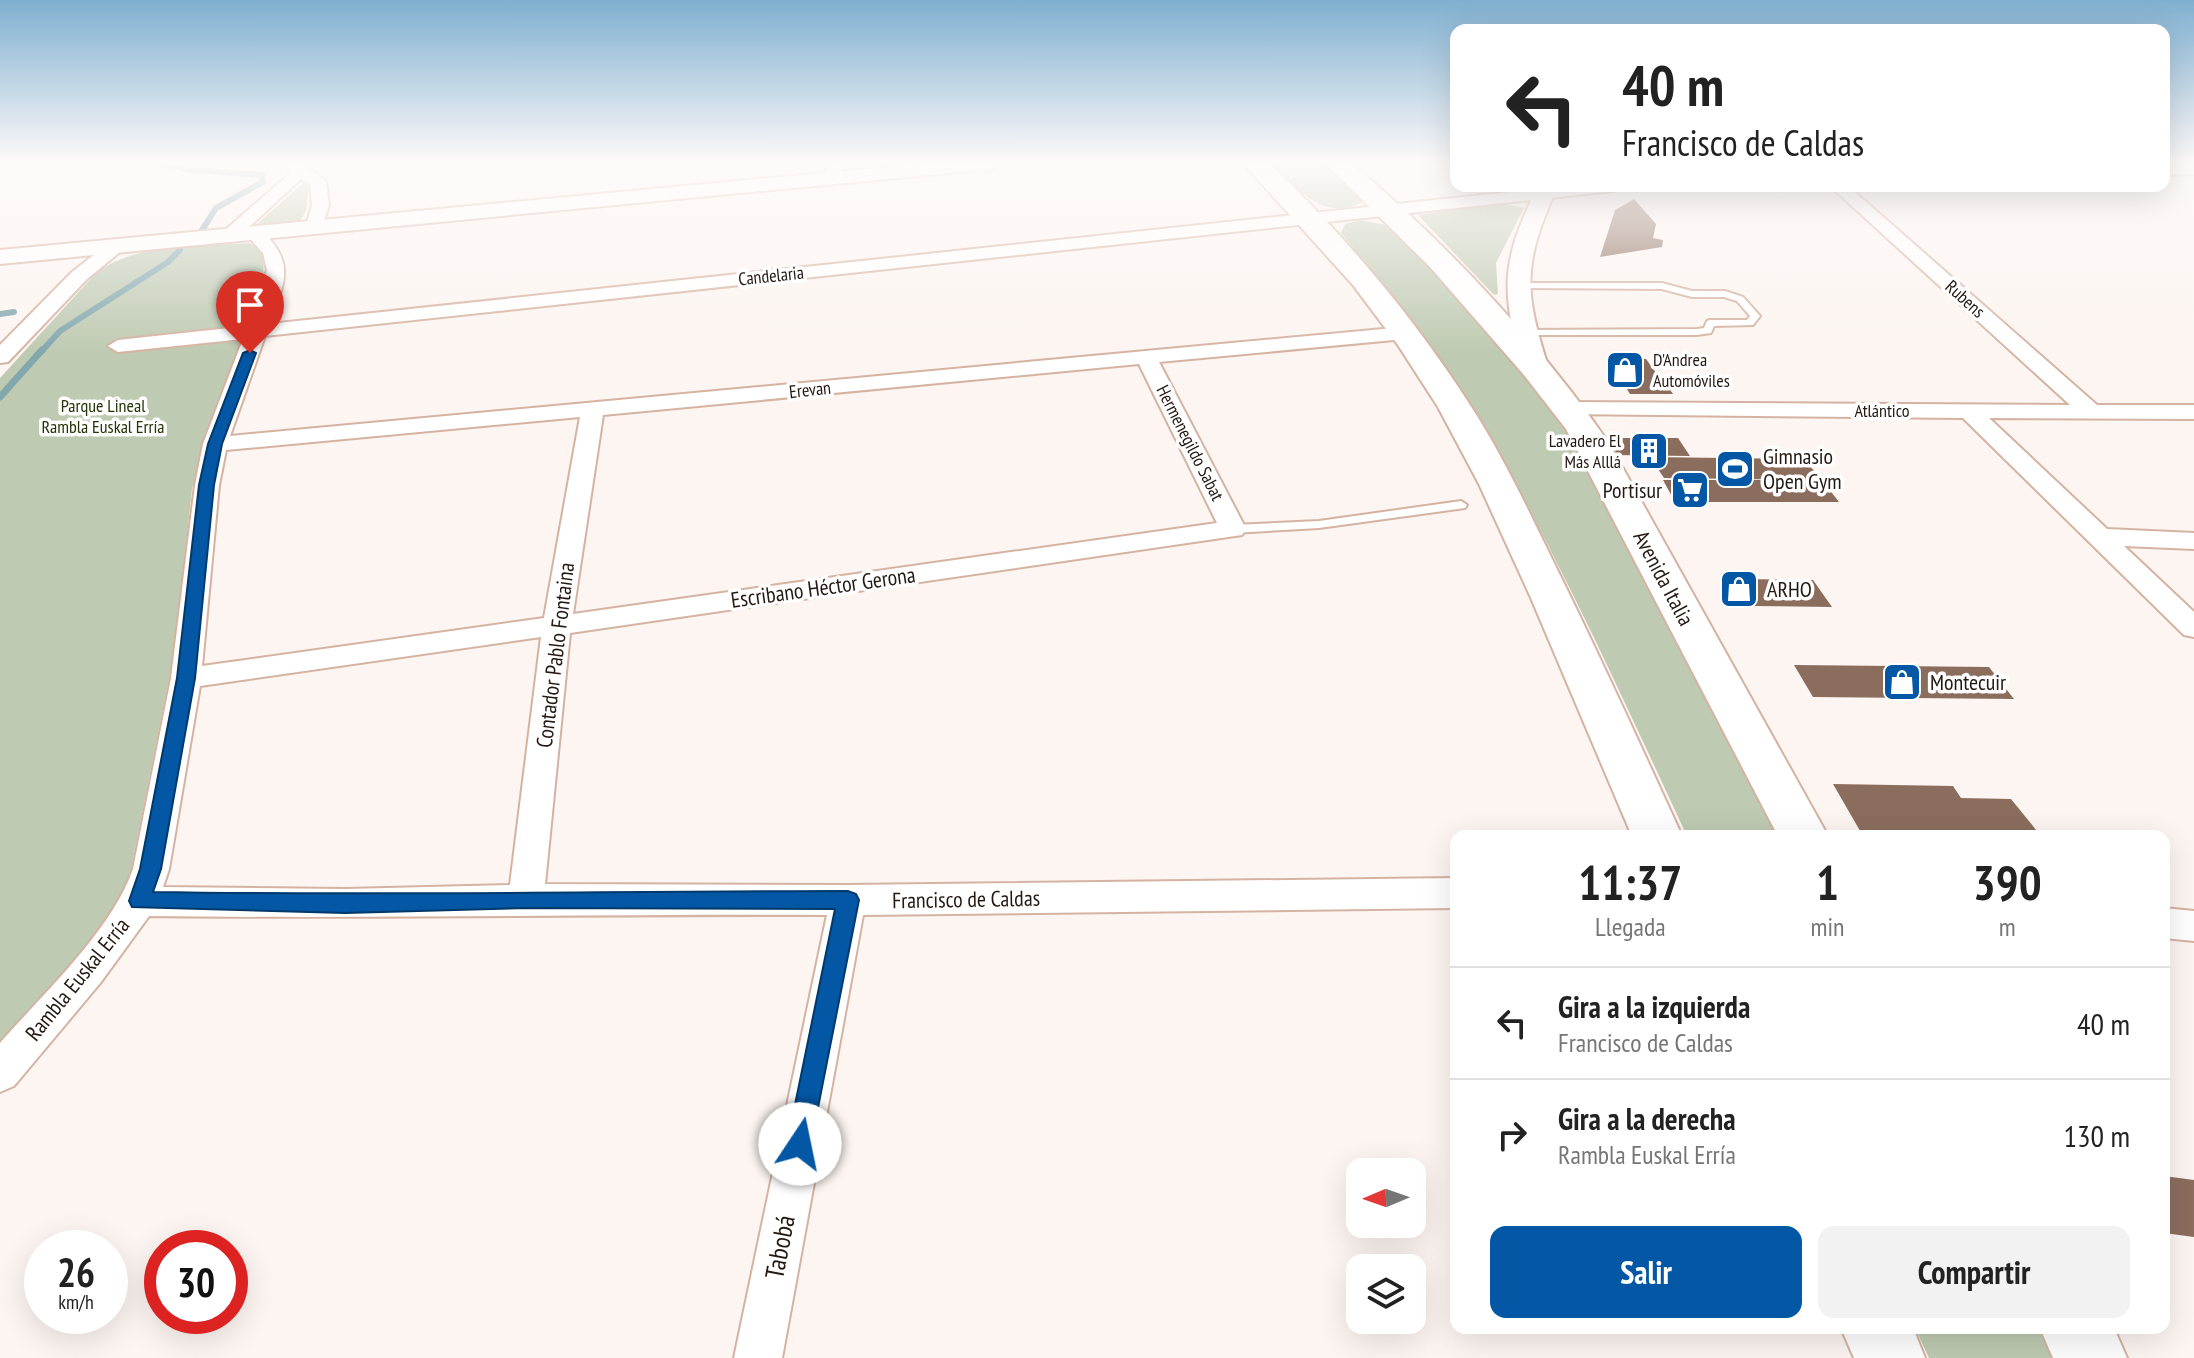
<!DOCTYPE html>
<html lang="es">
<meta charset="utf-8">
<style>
body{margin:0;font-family:"PT Sans Narrow",sans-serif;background:#f2f2f2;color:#222;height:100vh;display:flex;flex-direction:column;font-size:30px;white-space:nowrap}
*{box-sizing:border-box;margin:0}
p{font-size:26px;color:#767676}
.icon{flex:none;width:44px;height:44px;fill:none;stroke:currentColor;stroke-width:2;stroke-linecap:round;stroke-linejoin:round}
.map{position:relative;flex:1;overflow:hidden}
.sheet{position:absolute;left:1450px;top:830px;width:720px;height:504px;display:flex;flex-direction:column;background:#fff;border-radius:16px;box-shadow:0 8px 32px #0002}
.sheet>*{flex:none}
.top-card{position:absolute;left:1450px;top:24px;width:720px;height:168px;border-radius:16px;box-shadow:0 8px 32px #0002;background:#fff;color:#222;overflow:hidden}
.needle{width:52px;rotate:268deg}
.controls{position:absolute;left:1346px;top:1158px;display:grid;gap:16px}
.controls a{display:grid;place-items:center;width:80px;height:80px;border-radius:16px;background:#fff;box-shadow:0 8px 32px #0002;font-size:40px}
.speed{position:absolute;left:24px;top:1230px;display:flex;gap:16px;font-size:40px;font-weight:700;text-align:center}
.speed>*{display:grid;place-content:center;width:104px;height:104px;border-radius:50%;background:#fff;box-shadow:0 8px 32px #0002;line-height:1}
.speed small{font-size:20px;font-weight:400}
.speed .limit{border:12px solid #d22;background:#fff;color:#111}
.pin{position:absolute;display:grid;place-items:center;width:68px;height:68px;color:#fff;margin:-82px -34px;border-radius:50% 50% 50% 0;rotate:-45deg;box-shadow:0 0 8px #0007}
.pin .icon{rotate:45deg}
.me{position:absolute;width:88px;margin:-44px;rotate:11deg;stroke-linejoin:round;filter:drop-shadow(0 0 6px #0008)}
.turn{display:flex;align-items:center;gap:28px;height:168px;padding:0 40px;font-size:36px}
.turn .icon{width:104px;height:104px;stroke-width:2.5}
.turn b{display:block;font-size:56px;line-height:68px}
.eta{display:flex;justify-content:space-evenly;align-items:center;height:136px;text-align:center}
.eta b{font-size:48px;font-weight:700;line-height:56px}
.button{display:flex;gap:16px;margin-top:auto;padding:16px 40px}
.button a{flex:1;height:92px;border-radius:16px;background:#0357a5;color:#fff;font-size:32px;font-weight:700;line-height:92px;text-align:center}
.button a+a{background:#f2f2f2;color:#222}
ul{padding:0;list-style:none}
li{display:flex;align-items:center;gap:24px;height:112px;padding:0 40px;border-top:2px solid #e0e0e0}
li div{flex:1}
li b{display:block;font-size:30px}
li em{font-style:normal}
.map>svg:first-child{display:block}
.green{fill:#becab2}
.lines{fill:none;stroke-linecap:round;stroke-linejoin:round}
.stream-far1{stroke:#82a7ad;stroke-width:6}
.stream{stroke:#82a7ad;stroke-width:7}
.building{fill:#8b6d5d}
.service-casing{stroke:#d5b3a3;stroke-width:4}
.minor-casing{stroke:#d5b3a3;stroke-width:4}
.tertiary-casing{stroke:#d5b3a3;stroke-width:4}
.primary-casing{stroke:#d5b3a3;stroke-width:4}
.service{fill:#fff;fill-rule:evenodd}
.minor{fill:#fff;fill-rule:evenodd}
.tertiary{fill:#fff;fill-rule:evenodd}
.primary{fill:#fff;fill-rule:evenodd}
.route{fill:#0357a5;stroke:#02396b;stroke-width:2}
.labels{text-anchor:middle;stroke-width:7;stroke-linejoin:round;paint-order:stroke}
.far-street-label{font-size:18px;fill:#241812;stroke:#fff}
.far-poi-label{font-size:18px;fill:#241812;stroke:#fff;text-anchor:start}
.far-park-label{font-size:18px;fill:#233407;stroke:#fff}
.poi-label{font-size:22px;fill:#241812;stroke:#fff;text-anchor:start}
.street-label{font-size:22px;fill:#241812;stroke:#fff}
.near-street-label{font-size:26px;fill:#241812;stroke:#fff}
</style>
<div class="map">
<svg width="2194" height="1358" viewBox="0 0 2194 1358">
<rect width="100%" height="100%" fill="#fcf5f1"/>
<path class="green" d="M1270 163H1325L1362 195V202C1323 223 1296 187 1270 163Z
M303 183 309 186 306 211 299 223 255 226Z
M1499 203 1524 208 1496 263 1498 294 1494 295 1418 215Z
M1359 220 1393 226 1455 291 1554 410 1573 440 1779 836H1687C1615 682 1546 526 1455 382 1422 329 1381 281 1341 233L1345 224Z
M249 243 259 248 264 257 262 292 204 436 192 489 174 654 129 879C104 944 46 995 0 1047V378L95 274C135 242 199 247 249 243Z
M1915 1328H2042L2058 1358H1929Z"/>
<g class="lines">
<path class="stream-far1" d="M159 163 191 170 262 175 263 182 216 208 202 230
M0 314 14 312
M41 352 60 331 168 262 180 250"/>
<path class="stream" d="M0 397 42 350"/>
</g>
<path class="building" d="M1634 199 1656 224 1653 238 1663 240 1662 247 1600 257 1615 210Z
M1608 359H1646L1659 377H1680L1684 382 1665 383 1673 394H1630Z
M1604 438H1678L1690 456 1613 455Z
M1650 457 1804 459 1822 480 1839 502H1675L1663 480H1822L1664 478Z
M1735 579 1813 580 1832 607 1752 606Z
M1794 665 1989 667 2014 699 1813 697Z
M1833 784 1953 786 1961 798 2011 799 2041 836H1863Z
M2164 1176 2194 1180V1237L2164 1233Z"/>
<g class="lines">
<defs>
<path id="service" d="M1516 283H1662L1692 291H1725L1743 297 1760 316 1753 325 1714 326 1711 333 1697 335H1524L1519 332 1521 330 1697 329 1704 328 1707 321 1710 320H1747L1750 316 1737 301 1724 297H1692L1662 289 1513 288V284Z
M1461 501 1467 505 1465 508 1319 528 1233 533 1227 529 1233 525 1319 521Z"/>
<path id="minor" d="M284 163H300L326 181 329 205 320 233 314 234 305 229 312 205 310 184 301 179 235 240H223L220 236 223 232 286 177 290 171Z
M824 163H840L845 179 843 182H831Z
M2194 164V174L2164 175V165Z
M1567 186H1622L1614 191 265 336 230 436 1405 327 1415 333 1405 339 1159 362 1246 529 1242 535 570 633 545 884 848 885 1456 878V908L863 915 782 1358H734L827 915C601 914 375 919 149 916L101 982 14 1086 0 1092V1043C43 994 112 930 133 869L171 678 195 485 203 444 243 339 118 352 108 346 118 340 248 326 267 270 263 253 246 234 249 230H261C297 264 284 283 269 324ZM1139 364 1217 523 573 614 603 415ZM580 417 544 618 202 666 219 485 226 450ZM541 637 510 885 345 889 163 887 169 869 200 686Z
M1830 186H1848L2097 405H2194V419L1989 418 2107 529 2194 533V549L2124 546 2194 612V637L2184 635 1963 418 1562 414 1559 409 1562 404 1570 402 2070 405Z
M115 242 121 243 124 247 121 251 86 280 8 362 0 363V345L72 272 109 243Z
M2164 908 2194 911V941L2164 938Z"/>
<path id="tertiary" d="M931 163H1002L992 169 0 264V250Z
M1538 186H1558C1523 262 1523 290 1549 369L1545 375H1527L1523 369C1500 289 1501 261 1538 186Z"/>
<path id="primary" d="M1243 163H1269C1345 236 1413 316 1470 405 1502 454 1527 508 1553 561 1598 652 1640 744 1682 836H1632L1531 598 1479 484 1438 407 1398 345 1353 285Z
M1325 163H1351C1443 240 1543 346 1610 445L1828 836H1778L1566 429 1524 375 1430 267Z
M1841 1328H1913L1925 1358H1854Z
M2040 1328H2114L2127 1358H2053Z"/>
</defs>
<use href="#service" class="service-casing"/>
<use href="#minor" class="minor-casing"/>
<use href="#tertiary" class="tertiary-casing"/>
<use href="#primary" class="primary-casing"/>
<use href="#service" class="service"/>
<use href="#minor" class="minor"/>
<use href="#tertiary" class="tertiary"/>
<use href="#primary" class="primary"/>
</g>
<linearGradient id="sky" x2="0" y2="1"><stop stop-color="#7fafd0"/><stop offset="0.46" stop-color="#fefaf9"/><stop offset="1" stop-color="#fefaf9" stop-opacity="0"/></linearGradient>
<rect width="2194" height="353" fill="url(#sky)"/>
<path class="route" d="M250 350 256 353 222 444 214 485 195 678 161 869 153 892C385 896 616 891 848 891L856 894 859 900 809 1153 800 1157 791 1153 787 1144 835 909 526 908 345 913 132 907 129 901 140 869 177 678 199 485 208 444 243 353Z"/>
<defs>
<symbol id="shop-square" viewBox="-11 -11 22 22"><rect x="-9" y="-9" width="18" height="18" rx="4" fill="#0357a5" stroke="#fff"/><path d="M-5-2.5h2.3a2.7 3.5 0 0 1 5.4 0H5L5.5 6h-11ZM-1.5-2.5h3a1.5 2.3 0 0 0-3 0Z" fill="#fff"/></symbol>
<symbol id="building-square" viewBox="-11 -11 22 22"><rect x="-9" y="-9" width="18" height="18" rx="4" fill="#0357a5" stroke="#fff"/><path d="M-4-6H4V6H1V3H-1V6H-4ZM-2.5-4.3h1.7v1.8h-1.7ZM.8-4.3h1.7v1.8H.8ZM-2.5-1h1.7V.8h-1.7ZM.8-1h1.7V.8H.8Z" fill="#fff"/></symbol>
<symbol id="stadium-square" viewBox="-11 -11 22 22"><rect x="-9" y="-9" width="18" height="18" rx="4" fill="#0357a5" stroke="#fff"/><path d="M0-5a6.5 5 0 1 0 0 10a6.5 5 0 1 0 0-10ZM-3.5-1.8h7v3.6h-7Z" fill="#fff"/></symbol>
<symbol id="supermarket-square" viewBox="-11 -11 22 22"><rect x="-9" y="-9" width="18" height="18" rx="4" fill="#0357a5" stroke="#fff"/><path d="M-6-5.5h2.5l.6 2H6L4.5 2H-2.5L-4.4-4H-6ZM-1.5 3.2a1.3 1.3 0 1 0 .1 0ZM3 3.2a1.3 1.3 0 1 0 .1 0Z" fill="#fff"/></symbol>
</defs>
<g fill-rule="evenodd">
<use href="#shop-square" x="1603" y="348" width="44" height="44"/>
<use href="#building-square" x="1627" y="429" width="44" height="44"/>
<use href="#stadium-square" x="1713" y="447" width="44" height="44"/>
<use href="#supermarket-square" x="1668" y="468" width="44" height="44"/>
<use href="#shop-square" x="1717" y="567" width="44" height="44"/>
<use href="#shop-square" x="1880" y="660" width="44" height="44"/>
</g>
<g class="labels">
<g class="far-street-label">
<text transform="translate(771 276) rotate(-6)" y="6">Candelaria</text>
<text transform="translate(1965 299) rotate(42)" y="6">Rubens</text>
<text transform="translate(810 390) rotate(-6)" y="6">Erevan</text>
<text x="1882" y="417">Atlántico</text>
<text transform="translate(1190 443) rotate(63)" y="6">Hermenegildo Sabat</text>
</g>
<g class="far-poi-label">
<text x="1653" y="366">D'Andrea<tspan x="1653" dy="21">Automóviles</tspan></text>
<text x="1621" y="447" text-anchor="end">Lavadero El<tspan x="1621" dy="21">Más Alllá</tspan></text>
</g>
<g class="far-park-label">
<text x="103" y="412">Parque Lineal<tspan x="103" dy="21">Rambla Euskal Erría</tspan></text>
</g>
<g class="poi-label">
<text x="1763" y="464">Gimnasio<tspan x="1763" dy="25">Open Gym</tspan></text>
<text x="1662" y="498" text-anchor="end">Portisur</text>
<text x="1767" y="597">ARHO</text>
<text x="1930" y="690">Montecuir</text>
</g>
<g class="street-label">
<text transform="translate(1664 578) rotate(62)" y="8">Avenida Italia</text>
<text transform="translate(823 587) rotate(-8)" y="8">Escribano Héctor Gerona</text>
<text transform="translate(555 655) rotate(-83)" y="8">Contador Pablo Fontaina</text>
<text transform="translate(966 899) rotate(-1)" y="8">Francisco de Caldas</text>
<text transform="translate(77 979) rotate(-51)" y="8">Rambla Euskal Erría</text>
</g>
<g class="near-street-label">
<text transform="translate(780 1247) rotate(-79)" y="9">Tabobá</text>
</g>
</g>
</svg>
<div class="controls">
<a><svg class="needle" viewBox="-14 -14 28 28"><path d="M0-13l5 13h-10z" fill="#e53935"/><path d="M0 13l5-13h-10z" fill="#767676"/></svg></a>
<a><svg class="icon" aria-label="layers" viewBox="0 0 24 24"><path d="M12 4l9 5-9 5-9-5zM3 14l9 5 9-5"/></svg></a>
</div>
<div class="speed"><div>26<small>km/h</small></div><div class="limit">30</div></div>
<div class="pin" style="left:250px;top:353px;background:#d93025"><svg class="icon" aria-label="arrive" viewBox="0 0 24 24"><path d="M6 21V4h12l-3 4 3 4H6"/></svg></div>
<svg class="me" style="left:800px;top:1144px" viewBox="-20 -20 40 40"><circle r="19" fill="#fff"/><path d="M0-13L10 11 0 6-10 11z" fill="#0357a5"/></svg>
<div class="top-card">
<div class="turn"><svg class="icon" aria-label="left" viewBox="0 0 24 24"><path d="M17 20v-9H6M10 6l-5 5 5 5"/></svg><div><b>40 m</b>Francisco de Caldas</div></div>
</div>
<section class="sheet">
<div class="eta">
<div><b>11:37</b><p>Llegada</p></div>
<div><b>1</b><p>min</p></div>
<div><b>390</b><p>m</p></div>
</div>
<ul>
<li><svg class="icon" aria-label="left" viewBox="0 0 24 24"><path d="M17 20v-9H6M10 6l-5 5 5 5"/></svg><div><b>Gira a la izquierda</b><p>Francisco de Caldas</p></div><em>40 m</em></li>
<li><svg class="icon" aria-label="right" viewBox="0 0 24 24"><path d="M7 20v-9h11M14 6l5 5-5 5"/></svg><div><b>Gira a la derecha</b><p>Rambla Euskal Erría</p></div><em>130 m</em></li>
</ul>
<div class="button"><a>Salir</a><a>Compartir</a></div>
</section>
</div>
